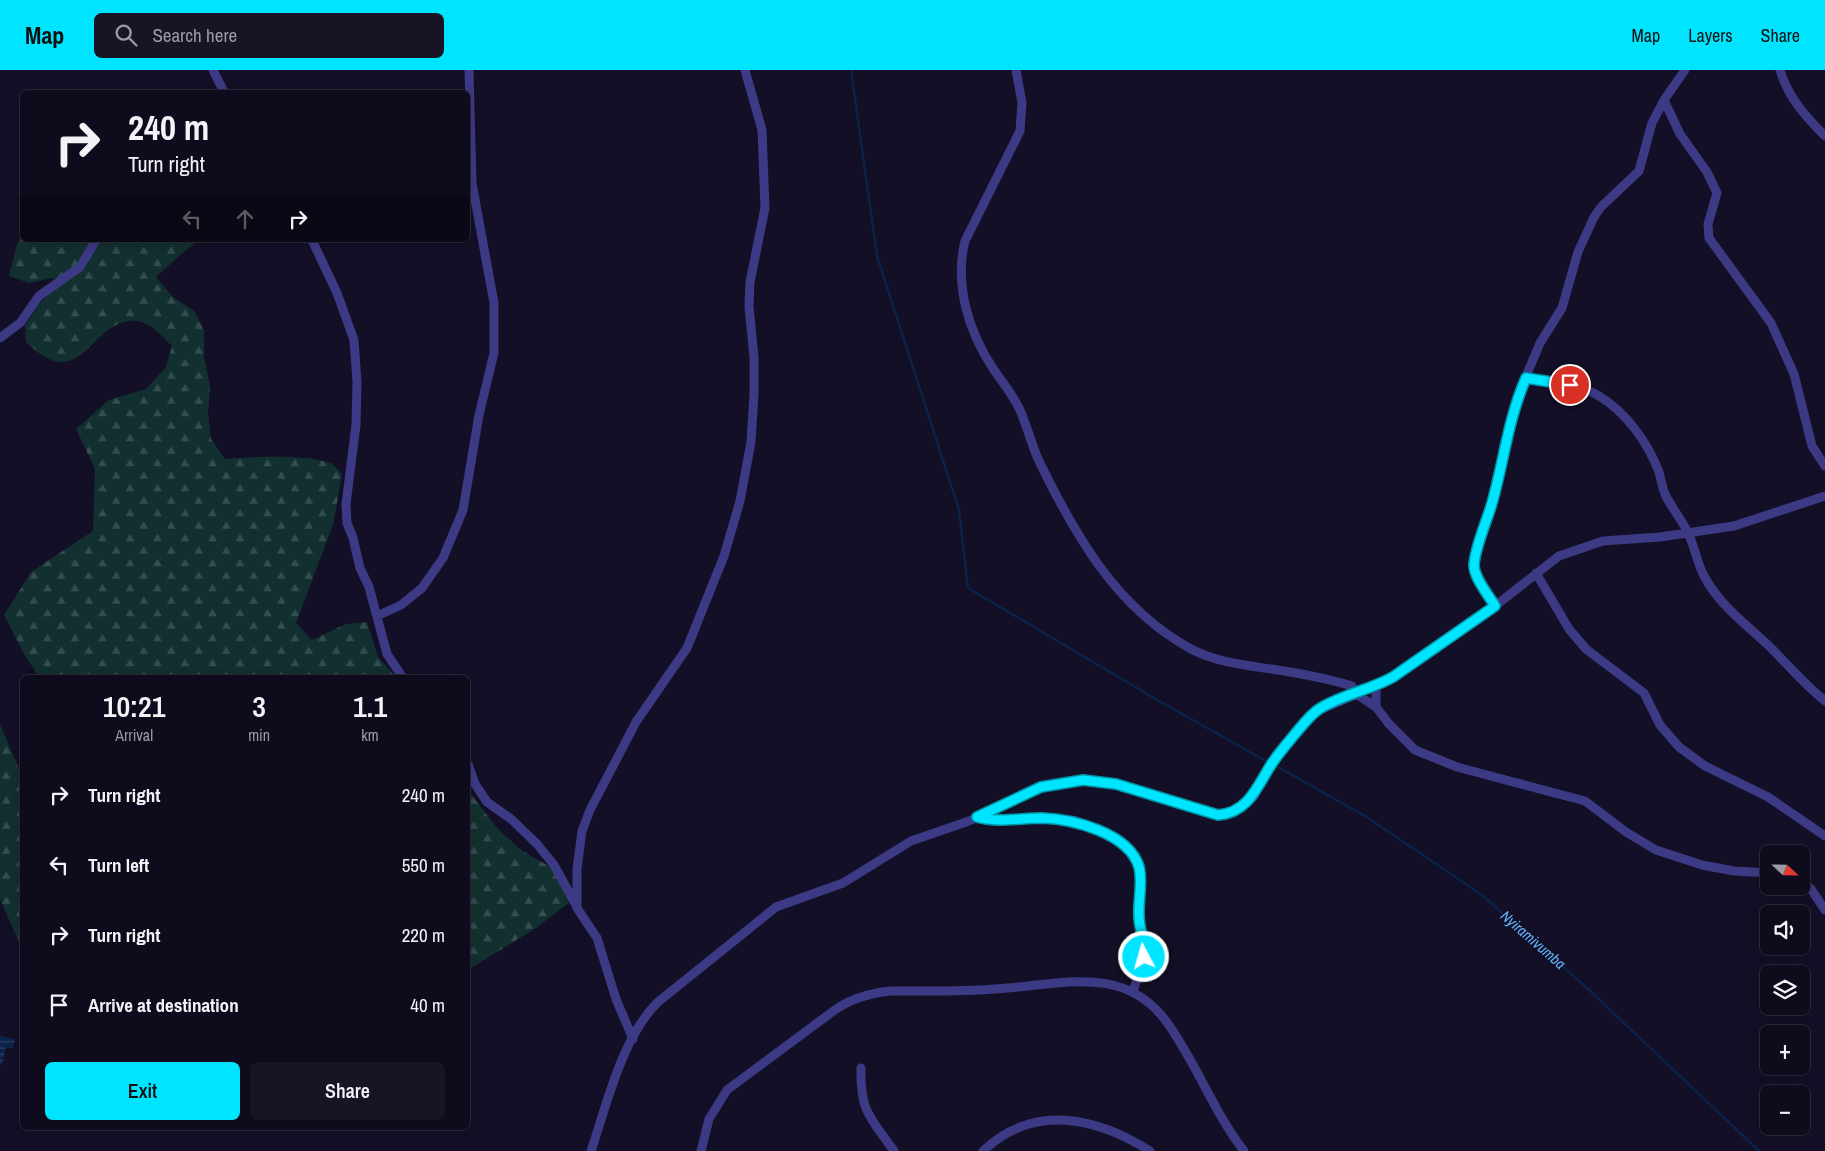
<!DOCTYPE html>
<meta charset="utf-8">
<style>
body{margin:0;font-family:"Archivo Narrow",sans-serif;background:#171425;color:#f1f3f6;height:100vh;display:flex;flex-direction:column;font-size:19px;white-space:nowrap}
*{box-sizing:border-box;margin:0}
p{font-size:16px;color:#9b9ba3}
.icon{flex:none;width:28px;height:28px;fill:none;stroke:currentColor;stroke-width:2;stroke-linecap:round;stroke-linejoin:round}
.map{position:relative;flex:1;overflow:hidden}
.panel{position:absolute;left:20px;top:605px;width:450px;height:455px;display:flex;flex-direction:column;background:#0e0b1c;border-radius:8px;box-shadow:0 2px 12px #0003,0 0 0 1px #2e2b3b}
.panel>*{flex:none}
.guide{position:absolute;left:20px;top:20px;width:450px;height:152px;border-radius:8px;box-shadow:0 2px 12px #0003,0 0 0 1px #2e2b3b;background:#0e0b1c;color:#f1f3f6;overflow:hidden}
.needle{width:32px;rotate:112deg}
.controls{position:absolute;left:1760px;top:775px;display:grid;gap:10px}
.controls a{display:grid;place-items:center;width:50px;height:50px;border-radius:8px;background:#0e0b1c;box-shadow:0 2px 12px #0003,0 0 0 1px #2e2b3b;font-size:25px}
.pin{position:absolute;display:grid;place-items:center;width:42px;height:42px;color:#fff;margin:-21px;border:2px solid #fff;border-radius:50%;box-shadow:0 1px 5px #0007}
.me{position:absolute;width:55px;margin:-28px;rotate:354deg;stroke-linejoin:round;filter:drop-shadow(0 0 4px #0008)}
.turn{display:flex;align-items:center;gap:18px;height:105px;padding:0 25px;font-size:22px}
.turn .icon{width:65px;height:65px;stroke-width:2.5}
.turn b{display:block;font-size:35px;line-height:42px}
.lanes{display:flex;align-items:center;height:48px;padding:0 25px;background:#0003;justify-content:center;gap:25px;direction:ltr}
.lanes .off{opacity:.35}
.eta{display:flex;justify-content:space-evenly;align-items:center;height:85px;text-align:center}
.eta b{font-size:30px;font-weight:600;line-height:35px}
.cta{display:flex;gap:10px;margin-top:auto;padding:10px 25px}
.cta a{flex:1;height:58px;border-radius:8px;background:#00e5ff;color:#111;font-size:20px;font-weight:600;line-height:58px;text-align:center}
.cta a+a{background:#171425;color:#f1f3f6}
ul{padding:0;list-style:none}
li{display:flex;align-items:center;gap:15px;height:70px;padding:0 25px}
li div{flex:1}
li b{display:block;font-size:19px}
li em{font-style:normal}
header{display:flex;align-items:center;gap:30px;box-sizing:border-box;height:70px;padding:0 25px;background:#00e5ff;color:#111}
header strong{font-size:24px}
nav{display:flex;gap:28px;margin-inline-start:auto;font-size:18px}
.search{width:350px;height:45px;background:#171425;display:flex;align-items:center;gap:12px;box-sizing:border-box;padding:0 18px;border-radius:8px;color:#9b9ba3;font-size:19px}
.map>svg:first-child{display:block}
.forest{fill:url(#forest-firs)}
.water{fill:url(#water-rules)}
.lines{fill:none;stroke-linecap:round;stroke-linejoin:round}
.stream{stroke:#0c2248;stroke-width:2.5}
.street{stroke:#3d3a85;stroke-width:9}
.route-casing{stroke:#0095a6;stroke-width:12}
.route{stroke:#00e5ff;stroke-width:9}
.labels{text-anchor:middle;stroke-width:4.5;stroke-linejoin:round;paint-order:stroke}
.water-label{font-size:15px;font-style:italic;fill:#62b6ff;stroke:#130f26}
</style>
<header>
<strong>Map</strong>
<div class="search"><svg class="icon" aria-label="search" viewBox="0 0 24 24"><circle cx="10" cy="10" r="6"/><path d="M15 15l6 6"/></svg>Search here</div>
<nav><a>Map</a><a>Layers</a><a>Share</a></nav>
</header>
<div class="map">
<svg width="1825" height="1081" viewBox="0 0 1825 1081">
<defs>
<pattern id="forest-firs" width="22" height="20" patternUnits="userSpaceOnUse" patternTransform="scale(1.25)"><rect width="22" height="20" fill="#12302f"/><path d="M5 1l3.5 6h-7zM16 11l3.5 6h-7z" fill="#344d4e"/></pattern>
<pattern id="water-rules" width="6" height="5" patternUnits="userSpaceOnUse" patternTransform="scale(1.25)"><rect width="6" height="5" fill="#0c2248"/><path d="M0 2.5h6" fill="none" stroke="#2f4163"/></pattern>
</defs>
<rect width="100%" height="100%" fill="#130f26"/>
<path class="forest" d="M22 167V170H200L180 185 156 207 173 227 194 241 204 260V287L210 316 208 343 211 369 225 389C253 387 303 384 330 393 335 395 338 400 342 404L333 455 296 553 312 570 346 554 367 552 378 587 396 607H39L24 584 4 545 31 502 93 461 95 399 76 359 109 330 146 319 166 297 172 276C164 268 151 253 138 251 89 246 84 329 26 272L25 255 40 233 59 213 52 208 29 213 9 206 17 174Z
M0 654 22 706V879L0 829Z
M468 720 497 758 521 780 552 798 574 829 536 858 468 900Z"/>
<path class="water" d="M0 966 15 969 13 978 6 977 2 995 0 994Z"/>
<g class="lines">
<path class="stream" d="M851 0 877 186 959 440 968 518 1159 631 1266 691
M1278 697 1365 746 1482 825 1586 917 1759 1081"/>
<path class="street" d="M213 0 224 22
M1016 0 1022 33 1020 61 965 171C954 215 969 263 994 300 1003 313 1012 324 1019 338 1027 355 1031 374 1039 391 1075 465 1116 538 1191 579 1216 592 1243 595 1271 599 1298 603 1326 608 1352 616L1356 624 1376 637
M1780 0C1788 27 1805 46 1825 66
M1664 30 1680 64 1707 102 1717 123 1708 154 1709 168 1771 253 1794 304 1812 376 1825 396
M312 170 337 223 354 270 357 312 356 355 346 434 347 453 353 468 360 498 369 517 387 584 403 608
M0 268 20 253 39 226 80 197 96 170
M1525 308C1549 312 1578 313 1599 326 1626 342 1648 373 1659 402 1661 409 1662 417 1665 424 1671 437 1682 450 1688 463 1695 477 1697 493 1704 506 1720 536 1747 555 1771 578 1789 596 1805 615 1825 631
M1536 503 1569 559 1586 579 1644 623 1660 655 1679 677 1705 696 1768 727 1825 766
M1495 536 1475 503V490L1493 432 1504 375 1519 323 1540 273 1562 238 1578 182 1594 147 1601 137 1639 101 1652 53 1664 30 1685 0
M377 546 401 535 422 518 443 488 463 440 479 345 494 283V233L472 113 469 0
M1376 616V637L1389 654 1415 680 1457 697 1585 731 1626 762 1656 780 1702 795 1734 801 1769 803
M468 694 475 714 487 732 511 749 537 774 554 795 576 835
M977 747C997 753 1021 748 1042 748 1073 749 1125 761 1138 793 1143 807 1140 824 1139 839 1138 854 1145 869 1144 884 1143 897 1137 909 1133 921
M1801 812 1811 819 1825 840
M633 969 616 929 597 868 577 838V799L582 761 590 740 636 652 687 578 724 486 740 431 751 372 754 324V287L749 237 750 212 765 138 762 60 745 0
M861 998C860 1042 870 1047 894 1081
M591 1081C607 1034 622 967 658 932L776 837 843 813 911 771 969 751 1041 717 1083 710 1109 713 1218 745 1229 743 1246 734 1254 726 1274 691 1309 647 1319 640 1376 616 1405 599 1495 536 1559 486 1603 471 1660 467 1734 456 1825 426
M701 1081 709 1049 727 1020 832 942C849 929 870 923 891 921 925 921 960 922 994 919 1056 916 1122 892 1166 951 1196 992 1213 1041 1244 1081
M983 1081C1034 1033 1096 1047 1150 1081"/>
</g>
<g class="lines">
<defs>
<path id="route" d="M1144 887C1146 873 1139 860 1139 846 1138 830 1143 812 1139 797 1129 763 1073 749 1042 748 1021 748 997 753 977 747L1041 717 1083 710 1116 714 1218 745C1246 743 1256 720 1269 698 1276 686 1286 675 1295 664 1302 656 1309 646 1319 639 1341 625 1370 620 1393 607L1495 536C1488 524 1474 508 1474 495 1475 477 1487 451 1492 433 1504 391 1508 349 1526 308L1570 315"/>
</defs>
<use href="#route" class="route-casing"/>
<use href="#route" class="route"/>
</g>
<g class="labels">
<g class="water-label">
<text transform="translate(1533 870) rotate(41)" y="5">Nyiramivumba</text>
</g>
</g>
</svg>
<div class="controls">
<a><svg class="needle" viewBox="-14 -14 28 28"><path d="M0-13l5 13h-10z" fill="#e53935"/><path d="M0 13l5-13h-10z" fill="#9b9ba3"/></svg></a>
<a><svg class="icon" aria-label="sound" viewBox="0 0 24 24"><path d="M4 9h4l5-4v14l-5-4H4zM17 9q2 3 0 6"/></svg></a>
<a><svg class="icon" aria-label="layers" viewBox="0 0 24 24"><path d="M12 4l9 5-9 5-9-5zM3 14l9 5 9-5"/></svg></a>
<a>+</a>
<a>−</a>
</div>
<div class="pin" style="left:1570px;top:315px;background:#d93025"><svg class="icon" aria-label="arrive" viewBox="0 0 24 24"><path d="M6 21V4h12l-3 4 3 4H6"/></svg></div>
<svg class="me" style="left:1144px;top:887px" viewBox="-20 -20 40 40"><circle r="17" fill="#00e5ff" stroke="#fff" stroke-width="3"/><path d="M0-11L8 9 0 5-8 9z" fill="#fff"/></svg>
<div class="guide">
<div class="turn"><svg class="icon" aria-label="right" viewBox="0 0 24 24"><path d="M7 20v-9h11M14 6l5 5-5 5"/></svg><div><b>240 m</b>Turn right</div></div>
<div class="lanes"><svg class="icon off" aria-label="left" viewBox="0 0 24 24"><path d="M17 20v-9H6M10 6l-5 5 5 5"/></svg><svg class="icon off" aria-label="ahead" viewBox="0 0 24 24"><path d="M12 20V5M6 11l6-6 6 6"/></svg><svg class="icon" aria-label="right" viewBox="0 0 24 24"><path d="M7 20v-9h11M14 6l5 5-5 5"/></svg></div>
</div>
<section class="panel">
<div class="eta">
<div><b>10:21</b><p>Arrival</p></div>
<div><b>3</b><p>min</p></div>
<div><b>1.1</b><p>km</p></div>
</div>
<ul>
<li><svg class="icon" aria-label="right" viewBox="0 0 24 24"><path d="M7 20v-9h11M14 6l5 5-5 5"/></svg><div><b>Turn right</b></div><em>240 m</em></li>
<li><svg class="icon" aria-label="left" viewBox="0 0 24 24"><path d="M17 20v-9H6M10 6l-5 5 5 5"/></svg><div><b>Turn left</b></div><em>550 m</em></li>
<li><svg class="icon" aria-label="right" viewBox="0 0 24 24"><path d="M7 20v-9h11M14 6l5 5-5 5"/></svg><div><b>Turn right</b></div><em>220 m</em></li>
<li><svg class="icon" aria-label="arrive" viewBox="0 0 24 24"><path d="M6 21V4h12l-3 4 3 4H6"/></svg><div><b>Arrive at destination</b></div><em>40 m</em></li>
</ul>
<div class="cta"><a>Exit</a><a>Share</a></div>
</section>
</div>
